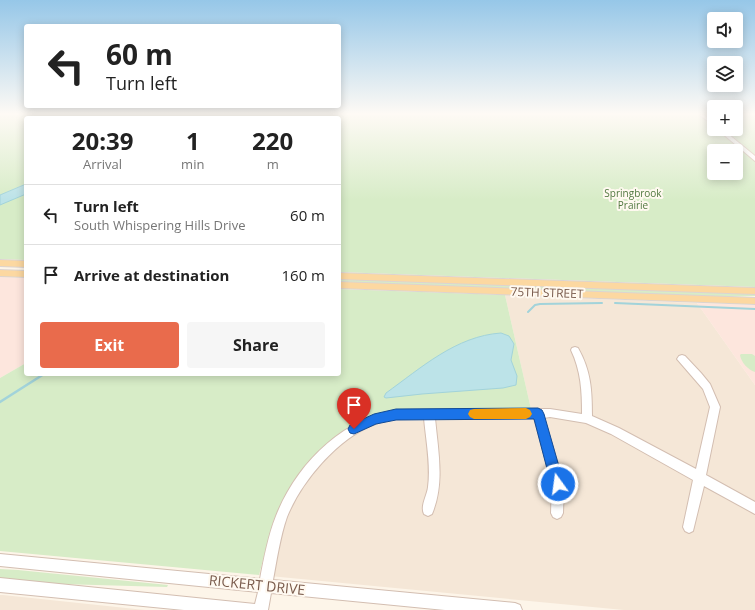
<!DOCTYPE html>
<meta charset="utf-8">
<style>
body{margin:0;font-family:"Open Sans",sans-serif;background:#f6f6f6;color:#222;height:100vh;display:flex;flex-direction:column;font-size:15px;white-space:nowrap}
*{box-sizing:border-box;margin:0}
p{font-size:13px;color:#767676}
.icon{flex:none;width:22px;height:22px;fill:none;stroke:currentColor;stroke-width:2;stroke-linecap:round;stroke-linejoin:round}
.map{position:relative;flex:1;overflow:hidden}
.sheet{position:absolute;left:24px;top:116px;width:317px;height:260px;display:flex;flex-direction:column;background:#fff;border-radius:4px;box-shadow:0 2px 10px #0003}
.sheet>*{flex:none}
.hud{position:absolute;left:24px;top:24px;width:317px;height:84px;border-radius:4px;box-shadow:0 2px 10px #0003;background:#fff;color:#222;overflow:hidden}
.fabs{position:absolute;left:707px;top:12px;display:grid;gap:8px}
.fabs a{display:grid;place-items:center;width:36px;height:36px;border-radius:4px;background:#fff;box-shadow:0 2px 10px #0003;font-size:20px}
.pin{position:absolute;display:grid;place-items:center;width:34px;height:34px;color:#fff;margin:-41px -17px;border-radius:50% 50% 50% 0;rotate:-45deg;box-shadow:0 0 4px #0007}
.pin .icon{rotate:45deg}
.me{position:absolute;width:44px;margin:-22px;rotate:346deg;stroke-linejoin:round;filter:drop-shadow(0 0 3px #0008)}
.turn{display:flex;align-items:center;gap:14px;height:84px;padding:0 16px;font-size:18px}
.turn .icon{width:52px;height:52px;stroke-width:2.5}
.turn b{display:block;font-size:28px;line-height:34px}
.eta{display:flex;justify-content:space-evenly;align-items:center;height:68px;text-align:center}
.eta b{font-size:24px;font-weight:700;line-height:28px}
.cta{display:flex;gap:8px;margin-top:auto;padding:8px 16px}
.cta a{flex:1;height:46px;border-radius:4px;background:#e96b4c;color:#fff;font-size:16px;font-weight:700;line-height:46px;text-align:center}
.cta a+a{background:#f6f6f6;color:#222}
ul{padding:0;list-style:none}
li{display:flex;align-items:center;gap:12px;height:60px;padding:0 16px;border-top:1px solid #e0e0e0}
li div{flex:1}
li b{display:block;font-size:15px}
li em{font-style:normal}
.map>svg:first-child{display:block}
.residential{fill:#f5e7d7}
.commercial{fill:#fde6dd}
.green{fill:#d7ecc7;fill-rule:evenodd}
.water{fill:#bce3e8;stroke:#a2d3da}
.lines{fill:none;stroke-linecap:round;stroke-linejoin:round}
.stream-far1{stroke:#a2d3da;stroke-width:2}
.stream{stroke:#a2d3da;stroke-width:2.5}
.minor-casing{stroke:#d3beb1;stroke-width:2}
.major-casing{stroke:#dcd4d0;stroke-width:2}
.minor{fill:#fff;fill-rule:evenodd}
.major{fill:#fcd8a1;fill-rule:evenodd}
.route{fill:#1a73e8;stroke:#114b97}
.slow{fill:#f59e0b}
.labels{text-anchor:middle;stroke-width:4;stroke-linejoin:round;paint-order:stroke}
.far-park-label{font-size:10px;fill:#527940;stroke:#fff9f0}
.street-label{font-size:12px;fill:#795a4b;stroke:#fff9f0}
.near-street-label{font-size:14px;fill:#795a4b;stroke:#fff9f0}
</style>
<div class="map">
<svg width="755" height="610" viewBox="0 0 755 610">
<rect width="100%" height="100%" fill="#fdf5e9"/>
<path class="residential" d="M505 295 697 303 755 385V610H624L259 575 274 519 289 489 299 476 342 433 355 424 377 415 406 410 531 409Z
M0 595H3L145 610H0Z"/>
<path class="commercial" d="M0 277 26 278V363L0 378Z
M697 303 755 305V385Z"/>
<path class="green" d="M0 115H714V129H736V115H755V287L339 272V118H26V260L0 259ZM714 151H736V173H714Z
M339 278 755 293V296L716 297 339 283Z
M339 289 505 295 531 409 406 410 377 415 355 424 342 433 299 476 289 489 274 519 259 575 0 551V378L26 363V374H339Z
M741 354H752L755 356V372C748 370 741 362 740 355Z
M0 569 18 570 168 585 167 587 60 584 0 578Z"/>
<path class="water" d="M26 184V194L0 205V195Z
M501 333 509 336 514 344 511 360 517 376 516 385 503 388 422 394 386 398 384 397 386 393C421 368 456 336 501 333Z"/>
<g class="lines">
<path class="stream-far1" d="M615 303 755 309
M528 312 535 305 540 304 602 303"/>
<path class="stream" d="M0 402 44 374"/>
<defs>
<path id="minor" d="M700 115H704L714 123V126Z
M717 129H722L755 156V161Z
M575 347 578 348C591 371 592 390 592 416L619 428 696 469 710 407 703 389 677 359 679 356 682 355 685 356 701 373 710 384 720 407 706 475 755 502V514L704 486 693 531 689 533 685 531 683 527 693 480 611 434 586 423 550 417 544 418 564 484 563 513 561 517 557 519 553 517 551 513 552 484 534 418H435C438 451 445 483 432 514L428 516 424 514C420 506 427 496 428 487 431 465 426 441 424 418 407 418 389 418 373 425 337 439 301 482 287 517 280 537 277 559 273 580L515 603 520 605 522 610H445L271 593 268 610H184L0 592V578L255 604 258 592 0 566V554L260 579C264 558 268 536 276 516 297 463 344 416 402 410L550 409 582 414C582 391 581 371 571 350L572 348Z"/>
<path id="major" d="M0 260 26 261V267L0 266Z
M0 270 26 271V277L0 276Z
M339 273 755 288V294L339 279Z
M339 282 755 298V304L339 288Z"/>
</defs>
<use href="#minor" class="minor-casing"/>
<use href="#major" class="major-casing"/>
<use href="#minor" class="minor"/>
<use href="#major" class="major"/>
</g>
<linearGradient id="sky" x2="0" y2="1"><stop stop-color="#96c7e8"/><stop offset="0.57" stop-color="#fefaf5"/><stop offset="1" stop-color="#fefaf5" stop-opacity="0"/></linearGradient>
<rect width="755" height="200" fill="url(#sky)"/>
<path class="route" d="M538 408 542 410 544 414 564 484 562 489 558 491 553 489 551 484 534 419 396 420 376 424 354 434 350 433 348 429 350 425 374 414 396 409Z"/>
<path class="slow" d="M526 408 530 410 532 414 530 417 526 419H474L470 417 468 414 470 410 474 409Z"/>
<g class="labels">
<g class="far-park-label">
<text x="633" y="197">Springbrook<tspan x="633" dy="12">Prairie</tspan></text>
</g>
<g class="street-label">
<text transform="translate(547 293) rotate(2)" y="4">75TH STREET</text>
</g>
<g class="near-street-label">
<text transform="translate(257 585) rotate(6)" y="5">RICKERT DRIVE</text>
</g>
</g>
</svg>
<div class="fabs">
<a><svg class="icon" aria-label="sound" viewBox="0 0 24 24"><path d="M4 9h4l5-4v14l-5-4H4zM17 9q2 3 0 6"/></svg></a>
<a><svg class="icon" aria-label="layers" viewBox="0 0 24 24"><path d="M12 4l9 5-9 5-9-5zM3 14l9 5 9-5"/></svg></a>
<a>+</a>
<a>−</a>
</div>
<div class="pin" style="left:354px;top:429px;background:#d93025"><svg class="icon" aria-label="arrive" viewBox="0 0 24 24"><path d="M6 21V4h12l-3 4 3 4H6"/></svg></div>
<svg class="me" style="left:558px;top:484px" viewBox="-20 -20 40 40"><circle r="17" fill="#1a73e8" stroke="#fff" stroke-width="3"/><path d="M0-11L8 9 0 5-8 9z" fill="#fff"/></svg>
<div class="hud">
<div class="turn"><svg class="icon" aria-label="left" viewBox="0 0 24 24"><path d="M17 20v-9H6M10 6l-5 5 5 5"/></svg><div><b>60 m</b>Turn left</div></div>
</div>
<section class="sheet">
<div class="eta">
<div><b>20:39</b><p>Arrival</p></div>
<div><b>1</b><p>min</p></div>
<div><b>220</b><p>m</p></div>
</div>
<ul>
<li><svg class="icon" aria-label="left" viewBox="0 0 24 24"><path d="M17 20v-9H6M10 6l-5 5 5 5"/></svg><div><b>Turn left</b><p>South Whispering Hills Drive</p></div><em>60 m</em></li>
<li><svg class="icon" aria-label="arrive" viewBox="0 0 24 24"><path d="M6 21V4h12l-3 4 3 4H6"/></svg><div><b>Arrive at destination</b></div><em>160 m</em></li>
</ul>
<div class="cta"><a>Exit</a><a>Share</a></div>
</section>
</div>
